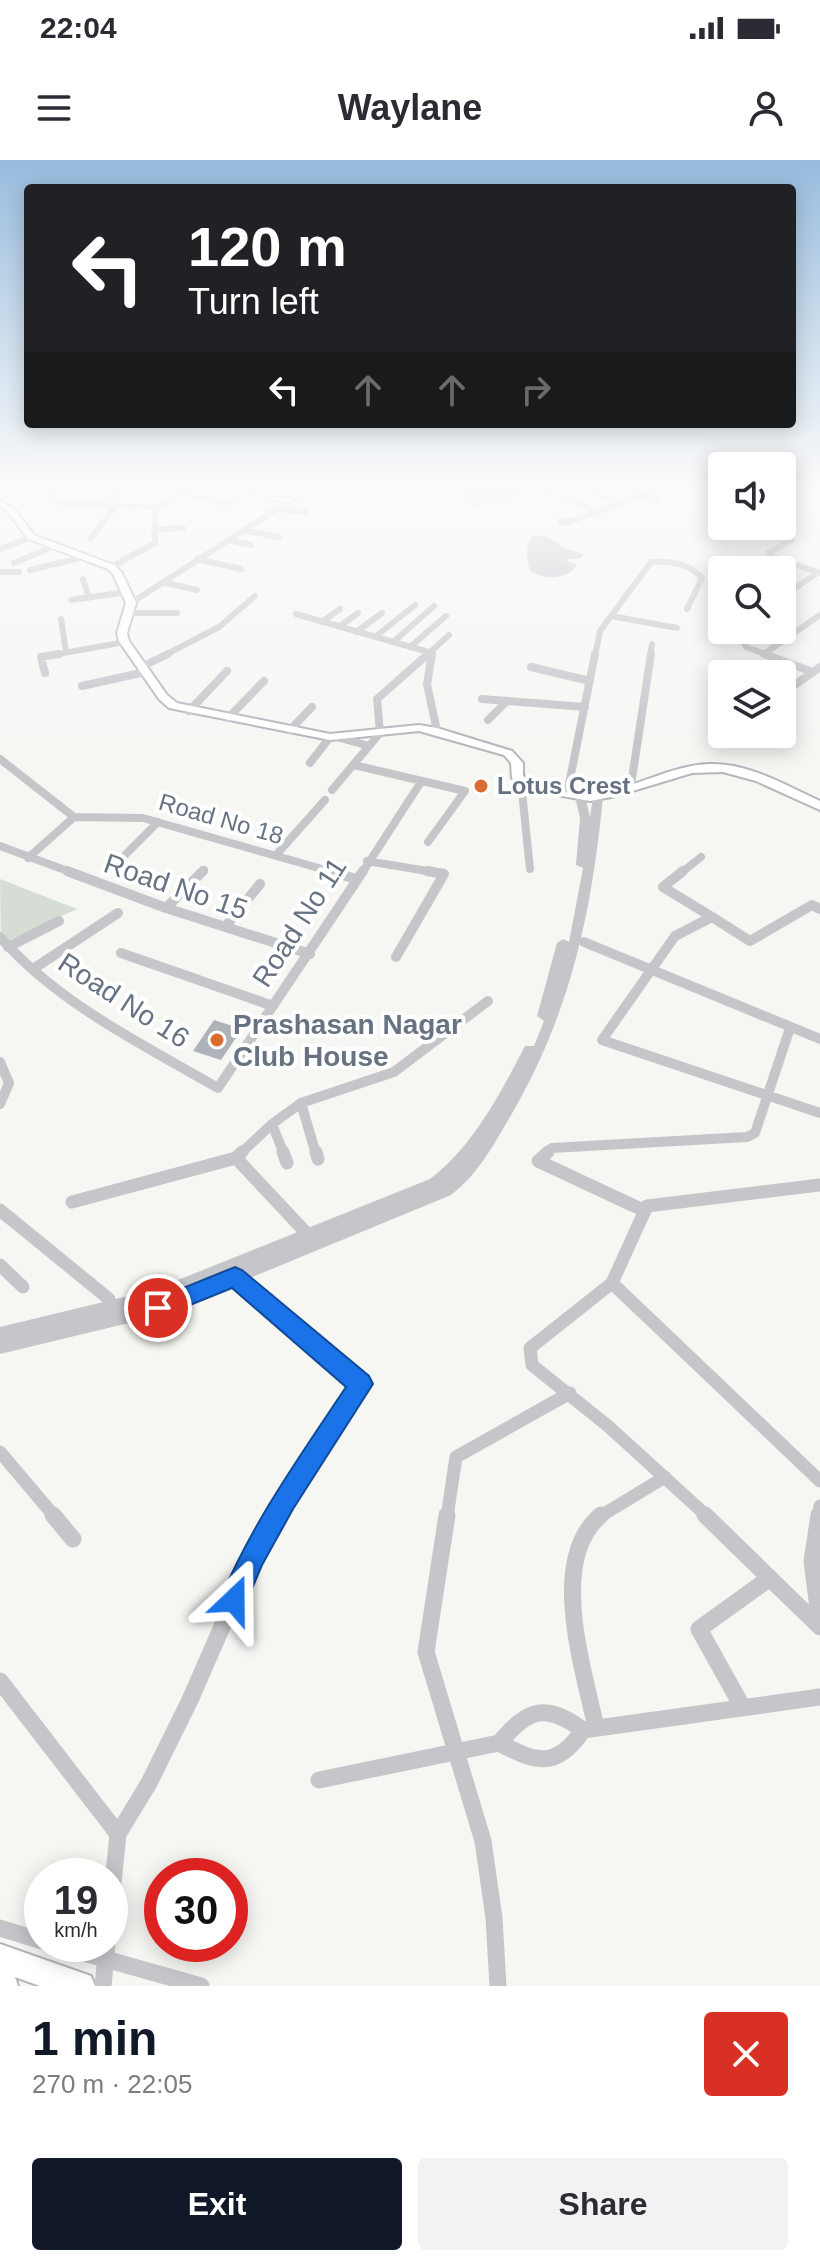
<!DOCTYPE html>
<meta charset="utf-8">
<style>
body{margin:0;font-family:Helvetica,sans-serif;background:#f2f2f3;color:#2b2b33;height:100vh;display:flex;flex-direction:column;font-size:30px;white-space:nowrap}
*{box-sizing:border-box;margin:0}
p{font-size:26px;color:#7c7c81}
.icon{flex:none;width:44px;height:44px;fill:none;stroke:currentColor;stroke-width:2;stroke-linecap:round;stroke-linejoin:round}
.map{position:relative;height:1826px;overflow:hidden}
.drawer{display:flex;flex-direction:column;background:#fff;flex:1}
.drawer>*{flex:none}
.top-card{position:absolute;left:24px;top:24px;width:772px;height:244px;border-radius:8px;box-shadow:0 4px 20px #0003;background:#202124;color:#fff;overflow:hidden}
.tools{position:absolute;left:708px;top:292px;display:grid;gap:16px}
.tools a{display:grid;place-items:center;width:88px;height:88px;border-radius:8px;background:#fff;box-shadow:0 4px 20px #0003;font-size:40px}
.speed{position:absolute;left:24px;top:1698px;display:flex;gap:16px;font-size:40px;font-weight:700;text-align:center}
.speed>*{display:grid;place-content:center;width:104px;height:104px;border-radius:50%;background:#fff;box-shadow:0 4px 20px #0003;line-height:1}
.speed small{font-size:20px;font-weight:400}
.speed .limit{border:12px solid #d22;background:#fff;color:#111}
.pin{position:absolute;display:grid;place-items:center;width:68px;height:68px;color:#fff;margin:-34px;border:4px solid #fff;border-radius:50%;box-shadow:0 2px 8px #0007}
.me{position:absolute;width:88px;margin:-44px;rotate:23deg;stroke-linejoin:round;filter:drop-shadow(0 0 6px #0008)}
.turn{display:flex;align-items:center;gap:28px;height:168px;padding:0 32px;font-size:36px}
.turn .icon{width:104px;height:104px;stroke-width:2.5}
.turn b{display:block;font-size:56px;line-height:68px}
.lanes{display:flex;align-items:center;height:76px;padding:0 32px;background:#0003;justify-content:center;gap:40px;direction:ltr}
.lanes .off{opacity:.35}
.round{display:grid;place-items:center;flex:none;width:84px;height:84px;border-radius:8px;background:#f2f2f3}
.head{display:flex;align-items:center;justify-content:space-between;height:136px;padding:0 32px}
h1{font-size:48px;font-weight:700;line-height:60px;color:#111827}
.cta{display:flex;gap:16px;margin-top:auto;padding:16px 32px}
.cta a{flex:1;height:92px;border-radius:8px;background:#111827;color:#fff;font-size:32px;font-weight:700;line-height:92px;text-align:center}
.cta a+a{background:#f2f2f3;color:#2b2b33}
.status{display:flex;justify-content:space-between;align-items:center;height:56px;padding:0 40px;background:#fff;direction:ltr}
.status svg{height:22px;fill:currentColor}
header{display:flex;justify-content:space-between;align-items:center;height:104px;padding:0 32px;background:#fff;font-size:36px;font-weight:700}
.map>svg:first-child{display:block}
.green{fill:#d6ddd4}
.water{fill:#bfc7ce}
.building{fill:#aeb3b9}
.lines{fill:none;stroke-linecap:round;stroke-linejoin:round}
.secondary-casing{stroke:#b4b8bc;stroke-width:4}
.minor-far4{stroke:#c4c6ca;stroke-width:6}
.minor-far3{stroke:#c4c6ca;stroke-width:8}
.minor-far2{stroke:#c4c6ca;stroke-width:10}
.minor-far1{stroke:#c4c6ca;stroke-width:13}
.minor{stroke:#c4c6ca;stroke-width:17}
.tertiary{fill:#c4c6ca;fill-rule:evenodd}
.secondary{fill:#fff;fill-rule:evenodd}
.route{fill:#1a73e8;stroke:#114b97;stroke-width:2}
.poi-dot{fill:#da6c2f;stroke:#fff;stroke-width:3}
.labels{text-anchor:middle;stroke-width:8;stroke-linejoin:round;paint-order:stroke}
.far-poi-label{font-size:24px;font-weight:bold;fill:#677382;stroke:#fff;text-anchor:start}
.far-street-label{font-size:24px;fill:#677382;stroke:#fff}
.street-label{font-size:28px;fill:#677382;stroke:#fff}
.poi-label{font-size:28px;font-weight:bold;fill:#677382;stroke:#fff;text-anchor:start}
</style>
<div class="status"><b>22:04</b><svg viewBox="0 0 49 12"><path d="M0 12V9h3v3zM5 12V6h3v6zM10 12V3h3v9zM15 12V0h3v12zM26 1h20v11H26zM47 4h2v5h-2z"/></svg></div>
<header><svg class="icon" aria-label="menu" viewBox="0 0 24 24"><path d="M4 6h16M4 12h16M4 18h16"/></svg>Waylane<svg class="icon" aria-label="person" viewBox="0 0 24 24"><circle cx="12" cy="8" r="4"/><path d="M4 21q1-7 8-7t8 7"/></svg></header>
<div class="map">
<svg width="820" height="1826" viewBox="0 0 820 1826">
<rect width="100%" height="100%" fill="#f6f6f3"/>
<path class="green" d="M449 327H512L531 335 472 347Z
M0 719 77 749 1 784Z"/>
<path class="water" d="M534 375 549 377 562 387 584 394 581 398 566 400 577 405C567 420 545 420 530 411 527 400 524 383 534 375Z"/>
<path class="building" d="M214 860 242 869 221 900 193 891Z"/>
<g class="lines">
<defs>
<path id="secondary" d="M226 327C246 327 265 337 285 338 297 338 308 327 322 327L288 343Z
M0 340 15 350 34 375 114 405 122 413 136 443 127 473 129 481 167 535 177 543 330 574 419 565 437 568 512 591 523 603V616L530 621C549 629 575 636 596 633 635 629 670 605 710 604 749 603 785 625 820 641V650L756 621 723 612 692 613 616 636 590 641 530 630 512 618 511 603 504 595 419 571 330 580 169 548 159 539 119 481 117 473 126 443 113 414 108 409 28 379 9 353 0 346Z
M0 1784 91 1816 95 1826H40L15 1817 18 1826H0Z"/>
</defs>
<use href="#secondary" class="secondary-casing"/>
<path class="minor-far4" d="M41 327 62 343 155 347
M621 327 656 341
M593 331 616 341
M181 333 225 343 240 336
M543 333 560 327
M568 339 592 350
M95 346 130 327
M561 361 565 363 667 327
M154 370 183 368
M242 370 279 377
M91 378 115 347
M227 380 251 385
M792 380 768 393 771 397 820 413
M0 389 31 377
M197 399 241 409
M14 403 54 386
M111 407 155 383V347L192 327
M30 410 84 397
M758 410 777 398
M0 412H19
M83 419 89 438
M162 422 197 430
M782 436 818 413
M71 440 126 432
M131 443 277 349 306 352
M129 453H177
M296 454 432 493
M611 456 677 468
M61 459 66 492
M322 462 340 449
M339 467 358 453
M737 470 746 487 770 496
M356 472 382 453
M375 477 415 445
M393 482 434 446
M410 487 446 456
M764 494 820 455
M47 496 125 482
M163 496 219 467 255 436
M426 496 449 475
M595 496 600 471 651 402C670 401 689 403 702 418L687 449
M650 496 652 484"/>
<path class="minor-far3" d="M432 494 427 524 437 571
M764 494 813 512
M141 507 168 494
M531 507 590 521
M45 513 41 497 59 494
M82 526 145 512
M792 527 820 507
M482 539 585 547
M189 551 227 511
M228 558 264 521
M488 560 507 541
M290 570 312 547
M337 577 369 586
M0 599 74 657
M310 603 330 577
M354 605 465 631 428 682
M521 622 530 709
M631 625 651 494
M332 630 380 573 377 539 428 494
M567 634 595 494
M74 657 143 658 336 713
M0 686 73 713
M276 695 325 640
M28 698 74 657
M119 701 158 662
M367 701 439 713
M201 713 204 710
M362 713 421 622
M681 713 701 697"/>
<path class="minor-far2" d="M67 711 166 748 310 794
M329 711 356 719
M683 711 663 727 712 757 675 776 602 880 820 953
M166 748 203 711
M712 757 750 781 812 745 820 749
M225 767 260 724
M0 777C59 844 142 884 218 928L363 711
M584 782 820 879
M8 787 59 761
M121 793 273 846
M396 797 444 714 427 711
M33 809 118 753
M0 902 9 923 0 944
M301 943 316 994
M272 964 284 994
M240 994 272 964 301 943 394 912 488 841
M545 994 552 988 747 977 755 973 790 868"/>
<path class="minor-far1" d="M242 992 236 998 311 1078
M283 992 287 1003
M316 992 318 999
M548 992 538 1001 645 1051
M72 1042 236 998
M0 1050 109 1139
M0 1105 23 1127
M235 1117 361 1224 274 1357
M612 1123 820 1321
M0 1292 55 1357
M447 1357 456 1297 570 1233
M599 1357 665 1317
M708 1357 608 1266 532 1205 530 1188 612 1123 647 1046 820 1025
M818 1357 820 1346"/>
<path class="minor" d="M53 1355 73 1379
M447 1355 426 1492 483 1681 494 1758 498 1826
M705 1355 820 1467
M819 1355 812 1401 820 1464
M0 1521 118 1674
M743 1548 699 1469 770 1418
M596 1568C584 1509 547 1400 601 1355
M499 1583C537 1603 557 1609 583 1570
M319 1620 499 1583C528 1549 545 1542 583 1570L820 1537
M110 1752 118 1674 149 1623 190 1540 253 1396 276 1355
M0 1768 42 1781
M52 1784 201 1826
M103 1826 107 1784"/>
<path class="tertiary" d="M580 633 585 636 590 657 593 637 598 634 603 637C591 758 570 856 507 962 492 988 476 1016 451 1035L158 1156 0 1194V1167L153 1130 430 1019C473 986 500 934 525 886H534L544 861 537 856 557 783 563 779 569 782 583 708 576 705 580 658 575 636Z"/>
<use href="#secondary" class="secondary"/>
</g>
<linearGradient id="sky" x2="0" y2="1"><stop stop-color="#97bcde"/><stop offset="0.56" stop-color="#fbfbfa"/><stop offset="1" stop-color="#fbfbfa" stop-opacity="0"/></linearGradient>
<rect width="820" height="582" fill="url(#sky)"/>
<path class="route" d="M235 1107 242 1110 369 1216 373 1224 293 1349 262 1405 243 1450 234 1453 224 1450 220 1440C252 1363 300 1296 346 1227L232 1128 158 1158 151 1155 147 1148 151 1141Z"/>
<g class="poi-dot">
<circle cx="481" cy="626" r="8"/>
<circle cx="217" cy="880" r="8"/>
</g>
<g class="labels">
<g class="far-poi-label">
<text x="497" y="634">Lotus Crest</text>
</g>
<g class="far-street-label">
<text transform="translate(221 659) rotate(16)" y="8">Road No 18</text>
</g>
<g class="street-label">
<text transform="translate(176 726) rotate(19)" y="10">Road No 15</text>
<text transform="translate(299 762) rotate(-57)" y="10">Road No 11</text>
<text transform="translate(124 840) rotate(33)" y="10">Road No 16</text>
</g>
<g class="poi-label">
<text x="233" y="874">Prashasan Nagar<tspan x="233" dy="32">Club House</tspan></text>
</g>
</g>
</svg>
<div class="tools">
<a><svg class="icon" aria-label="sound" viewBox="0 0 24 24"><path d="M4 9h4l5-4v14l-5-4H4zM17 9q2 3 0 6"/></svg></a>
<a><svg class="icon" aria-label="search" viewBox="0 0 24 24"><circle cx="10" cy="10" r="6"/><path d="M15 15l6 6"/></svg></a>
<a><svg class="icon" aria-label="layers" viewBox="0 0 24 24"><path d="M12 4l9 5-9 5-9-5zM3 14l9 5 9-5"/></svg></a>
</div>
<div class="speed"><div>19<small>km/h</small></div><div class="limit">30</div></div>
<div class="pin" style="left:158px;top:1148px;background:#d93025"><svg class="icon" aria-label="arrive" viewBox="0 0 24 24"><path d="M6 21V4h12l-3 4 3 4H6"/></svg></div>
<svg class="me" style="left:234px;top:1440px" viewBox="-20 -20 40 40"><path d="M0-17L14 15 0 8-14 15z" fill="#1a73e8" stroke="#fff" stroke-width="4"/></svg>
<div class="top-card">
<div class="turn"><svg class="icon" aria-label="left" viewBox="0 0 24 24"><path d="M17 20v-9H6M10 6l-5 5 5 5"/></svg><div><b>120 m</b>Turn left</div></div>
<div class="lanes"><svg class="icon" aria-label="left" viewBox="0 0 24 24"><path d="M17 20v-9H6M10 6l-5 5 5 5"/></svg><svg class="icon off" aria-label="ahead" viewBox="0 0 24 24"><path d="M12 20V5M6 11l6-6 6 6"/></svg><svg class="icon off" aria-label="ahead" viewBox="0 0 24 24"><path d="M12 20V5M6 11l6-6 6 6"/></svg><svg class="icon off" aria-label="right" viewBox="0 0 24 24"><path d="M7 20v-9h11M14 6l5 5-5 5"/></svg></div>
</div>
</div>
<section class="drawer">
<div class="head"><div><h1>1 min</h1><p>270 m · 22:05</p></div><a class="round" style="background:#d93025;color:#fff"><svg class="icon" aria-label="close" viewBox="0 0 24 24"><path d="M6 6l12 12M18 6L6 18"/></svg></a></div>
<div class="cta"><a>Exit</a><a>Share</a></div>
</section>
